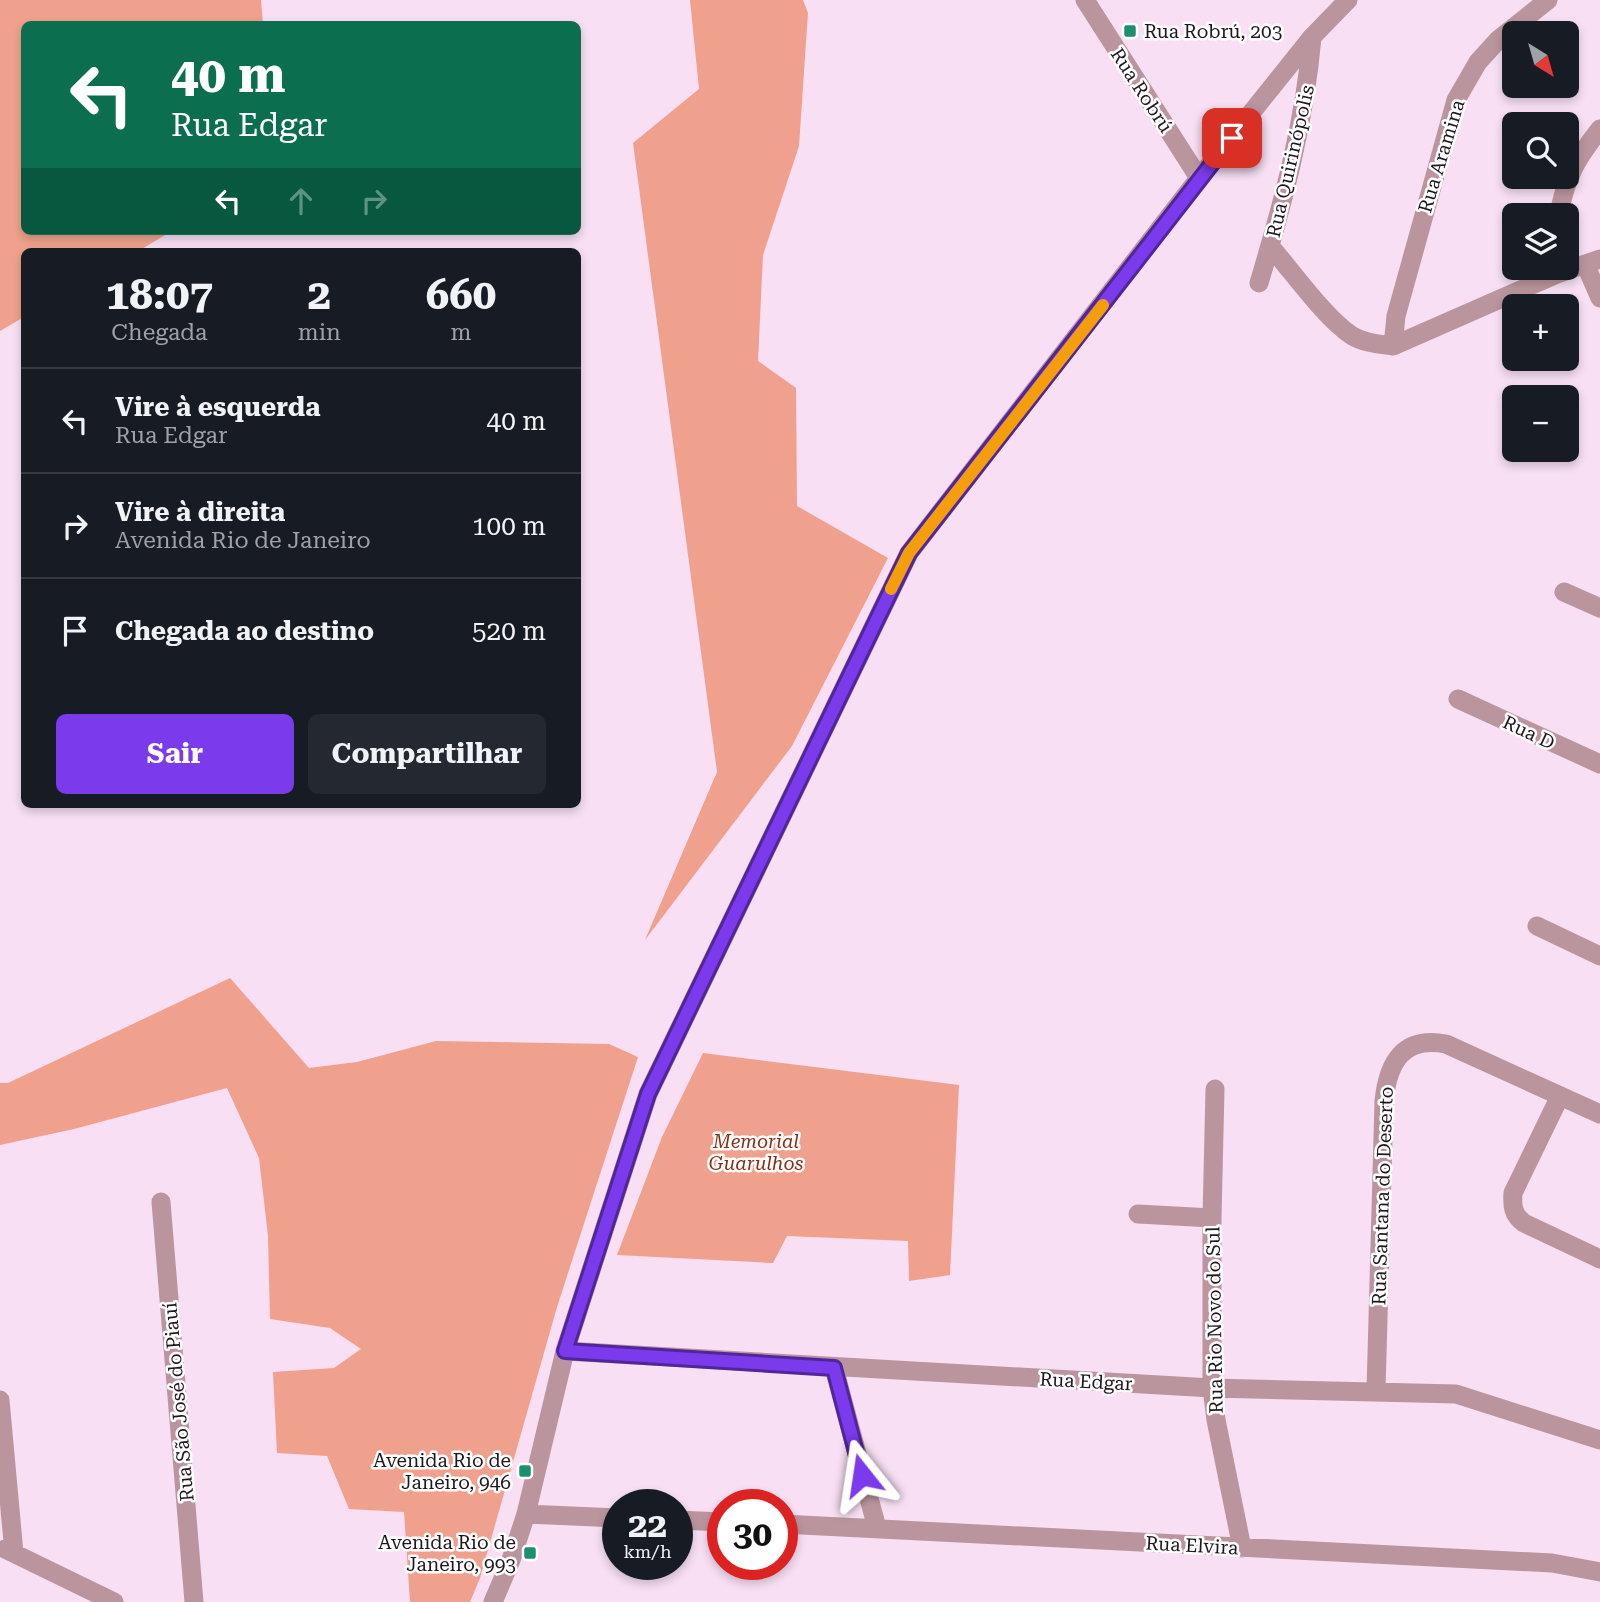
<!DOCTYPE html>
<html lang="pt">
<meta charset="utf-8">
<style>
body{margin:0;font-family:"Roboto Serif",serif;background:#242831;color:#f1f3f6;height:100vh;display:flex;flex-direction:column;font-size:26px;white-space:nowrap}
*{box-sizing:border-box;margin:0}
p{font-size:23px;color:#9ea1a6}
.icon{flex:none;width:38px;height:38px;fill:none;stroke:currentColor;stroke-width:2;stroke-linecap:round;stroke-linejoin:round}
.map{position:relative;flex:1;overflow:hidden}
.details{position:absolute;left:21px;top:248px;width:560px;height:560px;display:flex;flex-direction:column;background:#171b24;border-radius:10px;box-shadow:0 4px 10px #0003}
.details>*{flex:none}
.banner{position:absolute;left:21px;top:21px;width:560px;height:214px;border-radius:10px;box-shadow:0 4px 10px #0003;background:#0b6e4f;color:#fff;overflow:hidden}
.needle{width:46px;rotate:143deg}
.tools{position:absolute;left:1502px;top:21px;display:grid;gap:14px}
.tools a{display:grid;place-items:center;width:77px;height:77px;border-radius:10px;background:#171b24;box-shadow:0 4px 10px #0003;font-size:35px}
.speed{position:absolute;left:602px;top:1489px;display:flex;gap:14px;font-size:35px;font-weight:700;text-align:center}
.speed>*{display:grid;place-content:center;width:91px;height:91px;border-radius:50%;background:#171b24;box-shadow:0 4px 10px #0003;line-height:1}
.speed small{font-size:18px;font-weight:400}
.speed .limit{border:10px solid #d22;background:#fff;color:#111}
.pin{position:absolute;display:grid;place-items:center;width:60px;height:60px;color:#fff;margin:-30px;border-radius:14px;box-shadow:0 4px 10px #0006}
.me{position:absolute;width:77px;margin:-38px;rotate:345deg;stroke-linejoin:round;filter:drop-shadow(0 0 5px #0008)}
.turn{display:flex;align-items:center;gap:24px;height:147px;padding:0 35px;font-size:32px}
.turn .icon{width:91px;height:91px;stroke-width:2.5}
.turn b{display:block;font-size:49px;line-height:60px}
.lanes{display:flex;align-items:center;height:66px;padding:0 35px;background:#0003;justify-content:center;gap:35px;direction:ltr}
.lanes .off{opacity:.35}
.eta{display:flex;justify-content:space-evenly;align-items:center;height:119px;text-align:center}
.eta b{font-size:42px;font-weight:700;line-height:49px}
.button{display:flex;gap:14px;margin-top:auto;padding:14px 35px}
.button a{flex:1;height:80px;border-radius:10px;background:#7c3aed;color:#fff;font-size:28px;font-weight:700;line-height:80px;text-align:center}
.button a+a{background:#242831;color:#f1f3f6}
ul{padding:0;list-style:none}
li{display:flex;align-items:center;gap:21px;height:105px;padding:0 35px;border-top:2px solid #363941}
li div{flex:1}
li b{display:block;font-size:26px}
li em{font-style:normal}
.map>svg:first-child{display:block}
.green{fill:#efa18d}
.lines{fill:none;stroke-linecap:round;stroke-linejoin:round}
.minor{stroke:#bb959e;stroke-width:19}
.route-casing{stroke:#51269a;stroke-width:18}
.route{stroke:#7c3aed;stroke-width:12}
.slow{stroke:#f59e0b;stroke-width:12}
.poi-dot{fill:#1d8f71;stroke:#fff;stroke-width:2.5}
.labels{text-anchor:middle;stroke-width:5;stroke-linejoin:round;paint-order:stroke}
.poi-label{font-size:19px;fill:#1f171e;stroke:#fff;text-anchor:end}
.street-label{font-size:19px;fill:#1f171e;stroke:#fff}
.park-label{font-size:19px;font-style:italic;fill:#8b2d15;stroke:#fff}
</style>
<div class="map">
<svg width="1600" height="1602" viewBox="0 0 1600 1602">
<rect width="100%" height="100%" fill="#f8dff4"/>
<path class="green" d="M0 0H261L263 24H24V231H168L165 235 137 252H24V317L0 331Z
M690 0H803L808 13 799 146 763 255 758 361 796 388 797 506 888 558 792 746 645 940 717 772 633 143 699 89Z
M230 978 309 1068 357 1062 436 1041 609 1044 638 1057 557 1307 480 1578 470 1602H410L404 1512 349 1509 327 1456 277 1453 273 1372 334 1368 361 1349 330 1328 270 1319 268 1236 259 1158 227 1088 74 1129 0 1145V1083H8Z
M703 1053 959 1085 950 1275 909 1281 908 1241 787 1236 773 1263 617 1255 662 1137Z"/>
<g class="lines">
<path class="minor" d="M1085 0 1199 178
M1559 215C1565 178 1577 158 1600 129
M1270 246C1292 271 1325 318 1351 335 1363 343 1379 344 1393 346L1557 274 1600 259
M1585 264 1600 298
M1259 283C1283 203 1305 121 1312 37
M1393 346 1396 316 1456 100 1478 62 1498 40 1548 0
M1564 592 1600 608
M1458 699 1600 764
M1537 926 1600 956
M1215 1089 1212 1218V1388L1216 1420 1242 1548
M1560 1096 1513 1193C1512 1206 1513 1215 1524 1223L1600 1259
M161 1202 194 1602
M1138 1214 1212 1218
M565 1351 1212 1388 1456 1394 1600 1440
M834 1368 877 1528
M1376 1391 1384 1101C1388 1062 1403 1036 1446 1044L1600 1114
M0 1400 14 1553
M526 1514 618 1518
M677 1520 723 1522
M782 1524 1552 1563 1600 1572
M5 1549 114 1602
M493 1602 511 1560 526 1514 565 1351 648 1094 909 553 1199 178 1312 37 1348 0"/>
</g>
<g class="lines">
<defs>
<path id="route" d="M862 1475 834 1368 565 1351 648 1094 909 553 1232 138"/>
</defs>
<use href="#route" class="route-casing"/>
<use href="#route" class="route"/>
<path class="slow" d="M891 589 909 553 1103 305"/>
</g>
<g class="poi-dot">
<rect x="1123" y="24" width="14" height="14" rx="3.5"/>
<rect x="518" y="1464" width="14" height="14" rx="3.5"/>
<rect x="523" y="1546" width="14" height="14" rx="3.5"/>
</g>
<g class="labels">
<g class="poi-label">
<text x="1144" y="38" text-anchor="start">Rua Robrú, 203</text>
<text x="511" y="1467">Avenida Rio de<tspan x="511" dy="22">Janeiro, 946</tspan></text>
<text x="516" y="1549">Avenida Rio de<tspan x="516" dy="22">Janeiro, 993</tspan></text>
</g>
<g class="street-label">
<text transform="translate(1142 90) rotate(57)" y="7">Rua Robrú</text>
<text transform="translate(1441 156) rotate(-73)" y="7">Rua Aramina</text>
<text transform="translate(1290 161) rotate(-77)" y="7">Rua Quirinópolis</text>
<text transform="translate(1529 732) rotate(25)" y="7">Rua D</text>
<text transform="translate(1382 1196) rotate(-88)" y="7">Rua Santana do Deserto</text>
<text transform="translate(1214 1320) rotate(-91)" y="7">Rua Rio Novo do Sul</text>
<text transform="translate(1086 1381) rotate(3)" y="7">Rua Edgar</text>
<text transform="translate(178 1402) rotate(-95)" y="7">Rua São José do Piauí</text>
<text transform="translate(1192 1545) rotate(3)" y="7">Rua Elvira</text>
</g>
<g class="park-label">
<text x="756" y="1148">Memorial<tspan x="756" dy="22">Guarulhos</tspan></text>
</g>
</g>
</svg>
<div class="tools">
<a><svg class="needle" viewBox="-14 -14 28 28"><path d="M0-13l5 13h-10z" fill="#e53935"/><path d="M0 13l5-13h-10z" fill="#9ea1a6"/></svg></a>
<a><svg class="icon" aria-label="search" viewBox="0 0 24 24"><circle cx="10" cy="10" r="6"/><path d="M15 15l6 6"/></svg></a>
<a><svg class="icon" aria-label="layers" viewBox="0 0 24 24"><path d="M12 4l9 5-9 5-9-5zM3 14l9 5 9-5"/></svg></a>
<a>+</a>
<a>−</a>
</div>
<div class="speed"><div>22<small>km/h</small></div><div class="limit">30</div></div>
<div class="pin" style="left:1232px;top:138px;background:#d93025"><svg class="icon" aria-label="arrive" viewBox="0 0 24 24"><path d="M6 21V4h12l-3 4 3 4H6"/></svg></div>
<svg class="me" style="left:862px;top:1475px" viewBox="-20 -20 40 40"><path d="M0-17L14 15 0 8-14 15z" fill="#7c3aed" stroke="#fff" stroke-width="4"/></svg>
<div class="banner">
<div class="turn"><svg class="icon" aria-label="left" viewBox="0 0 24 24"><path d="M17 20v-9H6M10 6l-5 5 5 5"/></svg><div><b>40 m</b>Rua Edgar</div></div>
<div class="lanes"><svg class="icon" aria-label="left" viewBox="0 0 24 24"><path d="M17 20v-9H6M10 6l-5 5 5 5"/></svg><svg class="icon off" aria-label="ahead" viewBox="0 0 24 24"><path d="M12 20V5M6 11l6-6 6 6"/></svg><svg class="icon off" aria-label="right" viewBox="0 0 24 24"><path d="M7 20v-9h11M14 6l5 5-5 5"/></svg></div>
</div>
<section class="details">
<div class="eta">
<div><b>18:07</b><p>Chegada</p></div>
<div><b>2</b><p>min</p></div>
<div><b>660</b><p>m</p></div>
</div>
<ul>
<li><svg class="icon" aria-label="left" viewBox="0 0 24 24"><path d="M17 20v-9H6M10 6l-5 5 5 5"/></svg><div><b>Vire à esquerda</b><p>Rua Edgar</p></div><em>40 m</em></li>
<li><svg class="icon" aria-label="right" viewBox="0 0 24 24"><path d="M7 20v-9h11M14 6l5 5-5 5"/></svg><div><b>Vire à direita</b><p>Avenida Rio de Janeiro</p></div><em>100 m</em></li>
<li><svg class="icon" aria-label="arrive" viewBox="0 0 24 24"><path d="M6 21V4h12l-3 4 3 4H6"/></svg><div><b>Chegada ao destino</b></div><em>520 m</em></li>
</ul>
<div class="button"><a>Sair</a><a>Compartilhar</a></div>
</section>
</div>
